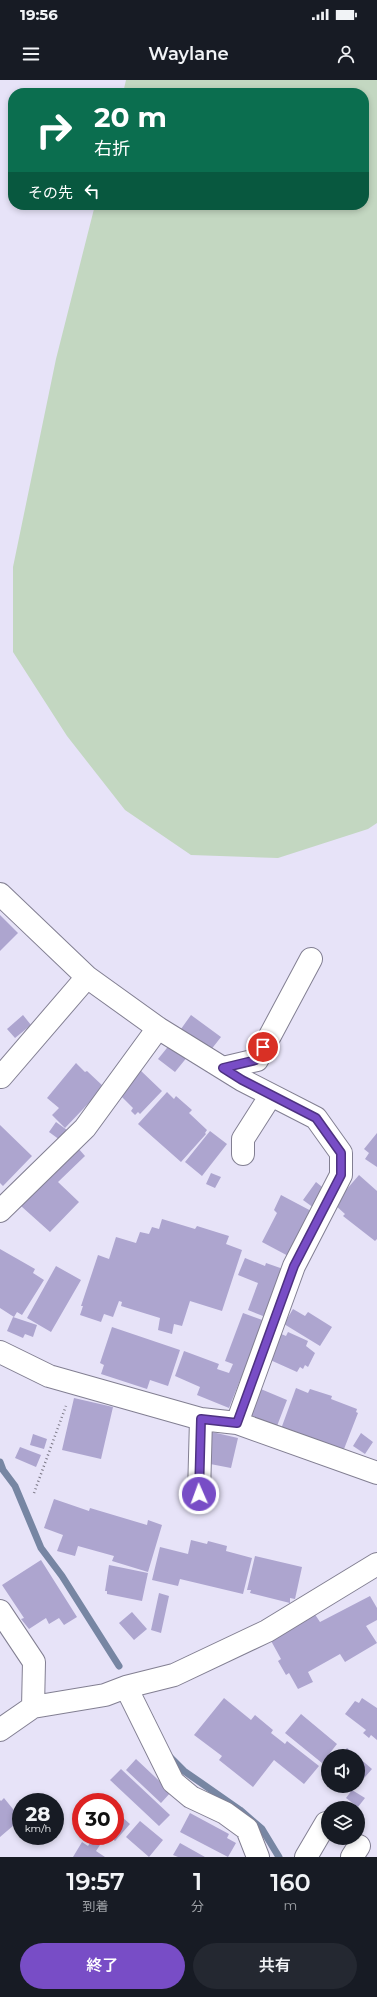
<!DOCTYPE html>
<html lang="ja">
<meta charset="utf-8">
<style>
body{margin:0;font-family:Montserrat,"Noto Sans JP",sans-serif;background:#242831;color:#f1f3f6;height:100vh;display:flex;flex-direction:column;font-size:15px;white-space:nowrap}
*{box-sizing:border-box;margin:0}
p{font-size:13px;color:#9ea1a6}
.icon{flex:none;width:22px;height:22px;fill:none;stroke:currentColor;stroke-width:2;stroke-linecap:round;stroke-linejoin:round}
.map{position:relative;height:1777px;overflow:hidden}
.drawer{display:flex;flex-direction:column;background:#171b24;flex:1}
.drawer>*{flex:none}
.guide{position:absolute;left:8px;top:8px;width:361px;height:122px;border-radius:16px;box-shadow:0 2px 6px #0003;background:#0b6e4f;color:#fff;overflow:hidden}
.fabs{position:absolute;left:321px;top:1669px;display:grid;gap:8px}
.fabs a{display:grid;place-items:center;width:44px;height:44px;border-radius:50%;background:#171b24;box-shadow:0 2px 6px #0003;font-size:20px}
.speed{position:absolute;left:12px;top:1713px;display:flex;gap:8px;font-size:20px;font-weight:700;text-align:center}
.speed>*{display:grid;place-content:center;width:52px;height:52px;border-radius:50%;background:#171b24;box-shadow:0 2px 6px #0003;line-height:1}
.speed small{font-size:10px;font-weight:400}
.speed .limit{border:6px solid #d22;background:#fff;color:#111}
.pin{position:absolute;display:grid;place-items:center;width:34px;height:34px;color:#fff;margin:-17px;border:2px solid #fff;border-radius:50%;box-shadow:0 1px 4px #0007}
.me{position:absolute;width:44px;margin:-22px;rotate:358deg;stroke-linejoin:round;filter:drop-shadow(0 0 3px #0008)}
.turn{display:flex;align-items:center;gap:14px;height:84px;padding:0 20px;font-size:18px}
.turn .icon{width:52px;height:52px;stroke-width:2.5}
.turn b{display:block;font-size:28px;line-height:34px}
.then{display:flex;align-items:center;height:38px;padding:0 20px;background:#0003;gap:8px;font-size:15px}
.eta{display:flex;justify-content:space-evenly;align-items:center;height:68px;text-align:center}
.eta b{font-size:24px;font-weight:600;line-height:28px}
.action{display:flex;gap:8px;margin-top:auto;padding:8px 20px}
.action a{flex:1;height:46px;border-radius:24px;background:#784dc6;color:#fff;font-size:16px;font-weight:600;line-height:46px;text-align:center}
.action a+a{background:#242831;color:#f1f3f6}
.status{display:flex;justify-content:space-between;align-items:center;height:28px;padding:0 20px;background:#171b24;direction:ltr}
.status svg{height:11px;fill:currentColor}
header{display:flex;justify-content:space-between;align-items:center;height:52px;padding:0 20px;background:#171b24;font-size:18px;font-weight:600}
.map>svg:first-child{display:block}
.green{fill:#c3d7c1}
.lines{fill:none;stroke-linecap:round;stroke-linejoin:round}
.stream{stroke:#7786a3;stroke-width:7}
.building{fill:#ada5cf}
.minor-casing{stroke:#827f92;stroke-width:24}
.path{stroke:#7b7886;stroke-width:2.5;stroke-dasharray:1 3;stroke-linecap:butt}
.minor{stroke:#fff;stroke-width:22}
.route-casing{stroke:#4e3281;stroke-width:10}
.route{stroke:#784dc6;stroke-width:7}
</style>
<div class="status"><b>19:56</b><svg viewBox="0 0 49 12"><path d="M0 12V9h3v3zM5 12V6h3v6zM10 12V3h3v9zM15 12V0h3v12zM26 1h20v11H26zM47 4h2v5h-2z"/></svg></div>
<header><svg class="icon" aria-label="menu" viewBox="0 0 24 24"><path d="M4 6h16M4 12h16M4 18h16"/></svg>Waylane<svg class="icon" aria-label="person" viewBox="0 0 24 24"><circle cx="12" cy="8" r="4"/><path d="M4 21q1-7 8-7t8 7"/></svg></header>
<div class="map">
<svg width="377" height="1777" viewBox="0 0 377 1777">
<rect width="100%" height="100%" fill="#e7e3f8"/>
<path class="green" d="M126 0H377V743L368 749 278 778 191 775 125 730 67 656 13 572V487L56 279 95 125H364V13H123Z"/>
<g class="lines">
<path class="stream" d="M0 1382 3 1390 15 1406 41 1468 62 1496 119 1586
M170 1677 184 1691 240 1730 262 1749 279 1777"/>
</g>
<path class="building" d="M0 835 18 853 0 871Z
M23 935 31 945 15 958 7 949Z
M191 935 221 957 210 971 181 949Z
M171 963 188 976 175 992 158 979Z
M76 983 85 992 87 991 104 1007 65 1048 52 1035 59 1028 47 1018Z
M139 989 162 1011 140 1034 138 1032 135 1035 131 1031 133 1028 119 1014Z
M167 1012 174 1019 176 1016 192 1030 189 1033 207 1050 205 1053 206 1054 181 1082 138 1044Z
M56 1042 67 1050 60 1060 49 1052Z
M0 1045 32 1076 3 1106 0 1103Z
M210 1051 227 1064 202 1096 185 1082Z
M377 1053V1087L365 1079 369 1073 364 1069Z
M78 1068 85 1076 58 1102 79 1122 50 1152 21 1126Z
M211 1093 221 1097 215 1108 206 1104Z
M359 1095 377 1111V1159L375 1161 343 1136 345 1134 334 1124Z
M316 1102 327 1111 314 1128 303 1120Z
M281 1115 315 1133 292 1178 262 1162 277 1133 274 1130Z
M162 1139 195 1149 197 1146 229 1156 226 1164 242 1170 222 1231 190 1221 182 1246 174 1244 172 1254 158 1250 160 1238 121 1226 122 1222 119 1221 113 1237 104 1234 101 1242 80 1235 83 1226H81L98 1175 109 1179 116 1157 136 1163 140 1152 149 1154 152 1147 159 1149Z
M0 1169 35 1189 33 1193 44 1200 22 1235 17 1232 14 1237 0 1228Z
M245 1178 265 1186 266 1183 286 1190 268 1238 248 1230 258 1203 238 1195Z
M56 1186 81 1200 51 1252 27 1238Z
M293 1229 305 1236 308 1232 332 1247 320 1266 284 1244Z
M243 1233 265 1241 242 1301 240 1300 229 1328 197 1315 200 1307 175 1296 184 1271 219 1284 217 1289 229 1293 233 1284 225 1281Z
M13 1237 37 1245 33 1257 25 1254 23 1258 7 1251Z
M112 1247 180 1270 168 1306 150 1300 147 1309 101 1294 104 1285 100 1283Z
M288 1252 308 1261 306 1266 315 1273 308 1287 305 1285 303 1289 300 1287 297 1292 268 1279 279 1253 286 1256Z
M256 1307 287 1320 277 1346 245 1333Z
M296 1308 308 1313 310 1309 332 1316 331 1319 357 1329 356 1332 358 1333 344 1369 281 1349Z
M74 1318 113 1327 101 1379 62 1370Z
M212 1352 238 1358 231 1388 205 1383Z
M361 1353 373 1362 365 1374 353 1366Z
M33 1354 47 1359 44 1369 30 1365Z
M20 1367 41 1375 36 1387 15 1378Z
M54 1419 89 1431 90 1428 147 1445 148 1440 162 1445 148 1492 112 1481 114 1476 78 1466 75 1476 57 1471 63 1455 44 1448Z
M191 1460 207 1464 208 1461 227 1466 226 1471 252 1478 243 1514 180 1499 178 1506 152 1500 160 1467 188 1474Z
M255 1476 302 1487 295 1519 290 1518V1523L250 1513 251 1510H247Z
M41 1480 77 1537 64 1545 59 1538 49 1544 46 1538 29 1549 21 1539 24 1538 2 1505Z
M109 1485 148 1493 142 1521 107 1514V1511H105Z
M159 1513 169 1516 161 1553 151 1550Z
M370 1516 377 1528V1540L366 1546 377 1563 345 1582 340 1574 308 1592 313 1602 298 1609 289 1593 286 1595 278 1581 281 1579 270 1559 314 1533 320 1542Z
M132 1532 147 1549 134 1560 119 1543Z
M224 1618 251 1640 255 1635 273 1650 271 1653 285 1664 287 1661 319 1686 304 1704 274 1680 253 1707 219 1680 222 1676 194 1655Z
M362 1618 377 1628V1660L371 1655 369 1658 363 1653 366 1650 345 1634 355 1621 359 1623Z
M301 1634 337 1664 322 1683 285 1653Z
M347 1668 357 1676H340Z
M358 1677 372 1689 358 1705Z
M136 1679 171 1712 161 1723 126 1690Z
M121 1689 170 1735 159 1746 110 1700Z
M352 1710 365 1718 358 1727 346 1718Z
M4 1718 21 1739 0 1757V1720L1 1721Z
M115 1731 130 1744 115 1761 110 1756H115Z
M190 1733 229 1754 227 1758 236 1763 228 1777 180 1752Z
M140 1741 163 1760 149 1777 126 1757Z
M92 1760 100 1765 96 1771 105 1777H73L82 1762 88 1766Z
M180 1763 205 1777H178L173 1775Z"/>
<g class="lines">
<defs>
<path id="minor" d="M0 814 87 897 158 948 242 1000 316 1038 341 1073V1095L294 1186 237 1343
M223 988 257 980 311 879
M1 997 87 897
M243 1074V1059L271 1015
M0 1131 85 1048 158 948
M0 1272 49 1296 201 1339 237 1343 377 1393
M199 1414 201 1339
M0 1531 34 1582 33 1627 0 1650
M126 1607 173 1702 191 1717 225 1733 247 1749 258 1777
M33 1627 105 1615 126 1607 174 1595 267 1551 377 1484
M306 1777 326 1743
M352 1777 359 1766"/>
</defs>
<use href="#minor" class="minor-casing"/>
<path class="path" d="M34 1413 66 1326"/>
<use href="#minor" class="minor"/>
</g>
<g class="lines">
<defs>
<path id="route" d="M199 1414 201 1339 237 1343 294 1186 341 1095V1073L316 1038 242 1000 223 988 256 980 263 967"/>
</defs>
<use href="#route" class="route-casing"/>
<use href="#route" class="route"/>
</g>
</svg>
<div class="fabs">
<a><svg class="icon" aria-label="sound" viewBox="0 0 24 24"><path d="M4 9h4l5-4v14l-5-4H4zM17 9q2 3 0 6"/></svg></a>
<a><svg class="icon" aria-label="layers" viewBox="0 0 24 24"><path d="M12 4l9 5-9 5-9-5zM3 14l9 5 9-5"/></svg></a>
</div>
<div class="speed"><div>28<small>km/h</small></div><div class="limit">30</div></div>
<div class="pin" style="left:263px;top:967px;background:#d93025"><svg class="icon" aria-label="arrive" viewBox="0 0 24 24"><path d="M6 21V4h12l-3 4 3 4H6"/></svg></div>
<svg class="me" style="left:199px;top:1414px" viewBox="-20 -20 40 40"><circle r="17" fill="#784dc6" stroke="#fff" stroke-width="3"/><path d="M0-11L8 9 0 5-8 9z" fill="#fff"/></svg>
<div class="guide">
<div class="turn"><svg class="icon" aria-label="right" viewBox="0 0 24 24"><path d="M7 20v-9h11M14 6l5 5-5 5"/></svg><div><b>20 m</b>右折</div></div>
<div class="then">その先<svg class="icon" aria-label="left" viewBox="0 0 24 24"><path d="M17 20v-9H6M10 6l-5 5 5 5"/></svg></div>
</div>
</div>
<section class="drawer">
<div class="eta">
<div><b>19:57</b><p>到着</p></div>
<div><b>1</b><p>分</p></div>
<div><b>160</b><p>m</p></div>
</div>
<div class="action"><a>終了</a><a>共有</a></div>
</section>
